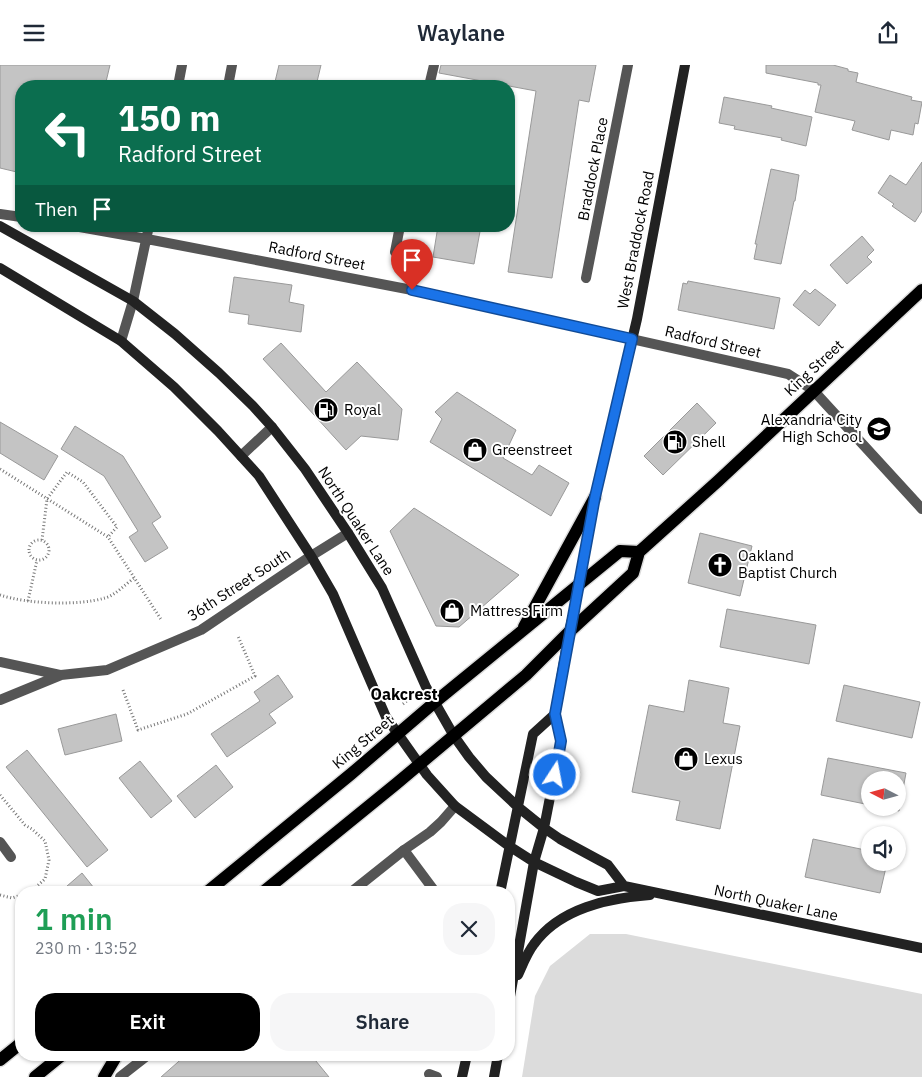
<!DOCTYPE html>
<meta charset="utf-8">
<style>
body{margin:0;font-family:"IBM Plex Sans",sans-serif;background:#f6f6f7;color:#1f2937;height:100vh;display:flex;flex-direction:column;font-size:19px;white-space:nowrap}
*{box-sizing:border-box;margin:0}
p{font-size:16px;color:#747a83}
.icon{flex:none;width:28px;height:28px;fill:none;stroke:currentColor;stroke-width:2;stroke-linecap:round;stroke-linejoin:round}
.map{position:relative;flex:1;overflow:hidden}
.panel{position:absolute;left:15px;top:821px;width:500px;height:175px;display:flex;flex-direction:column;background:#fff;border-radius:20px;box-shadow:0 1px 4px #0004}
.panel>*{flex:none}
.banner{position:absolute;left:15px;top:15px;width:500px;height:152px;border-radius:20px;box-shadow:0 1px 4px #0004;background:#0b6e4f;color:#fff;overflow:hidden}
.needle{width:32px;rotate:276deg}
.controls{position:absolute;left:861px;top:706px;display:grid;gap:10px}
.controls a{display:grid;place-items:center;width:45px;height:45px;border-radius:50%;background:#fff;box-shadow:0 1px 4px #0004;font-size:25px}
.pin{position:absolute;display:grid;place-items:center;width:42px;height:42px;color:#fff;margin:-51px -21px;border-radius:50% 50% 50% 0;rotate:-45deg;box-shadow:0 0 5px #0007}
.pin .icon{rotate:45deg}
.me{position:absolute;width:55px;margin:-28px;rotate:11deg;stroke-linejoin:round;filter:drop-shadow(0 0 4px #0008)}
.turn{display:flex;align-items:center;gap:18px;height:105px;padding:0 20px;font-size:22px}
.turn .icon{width:65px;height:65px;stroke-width:2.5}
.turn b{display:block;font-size:35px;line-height:42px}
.then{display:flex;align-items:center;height:48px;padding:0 20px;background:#0003;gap:10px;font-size:19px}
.round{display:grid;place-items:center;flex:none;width:52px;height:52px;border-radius:20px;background:#f6f6f7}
.overview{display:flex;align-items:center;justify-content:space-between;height:85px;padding:0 20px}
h1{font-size:30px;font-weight:600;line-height:38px;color:#1e9e55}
.button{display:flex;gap:10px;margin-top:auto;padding:10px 20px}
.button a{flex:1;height:58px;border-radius:20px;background:#000;color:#fff;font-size:20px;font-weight:600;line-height:58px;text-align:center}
.button a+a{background:#f6f6f7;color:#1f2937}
header{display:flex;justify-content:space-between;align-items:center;height:65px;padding:0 20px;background:#fff;font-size:22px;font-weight:600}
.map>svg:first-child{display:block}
.green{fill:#dcdcdc}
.building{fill:#c4c4c4;stroke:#999}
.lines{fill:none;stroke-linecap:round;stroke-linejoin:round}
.primary-casing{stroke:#dbdbdb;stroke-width:15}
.path{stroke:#777;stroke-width:3;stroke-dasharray:1 2.5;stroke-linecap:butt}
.lane{stroke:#555;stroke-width:10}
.street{stroke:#555;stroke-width:10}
.secondary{stroke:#222;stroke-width:10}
.primary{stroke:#000;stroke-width:12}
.route-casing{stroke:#114b97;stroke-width:12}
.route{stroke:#1a73e8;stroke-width:9}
.labels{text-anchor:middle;stroke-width:4;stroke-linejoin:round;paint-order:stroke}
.street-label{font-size:15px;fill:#000;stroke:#fff}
.poi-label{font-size:15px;fill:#000;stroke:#fff;text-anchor:start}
.neighbourhood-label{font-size:16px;font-weight:bold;fill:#000;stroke:#fff}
</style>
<header><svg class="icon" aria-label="menu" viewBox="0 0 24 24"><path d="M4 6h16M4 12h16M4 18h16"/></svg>Waylane<svg class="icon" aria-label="share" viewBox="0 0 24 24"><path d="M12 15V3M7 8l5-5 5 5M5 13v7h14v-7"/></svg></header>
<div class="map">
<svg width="922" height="1012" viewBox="0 0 922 1012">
<rect width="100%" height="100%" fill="#fff"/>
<path class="green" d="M590 869H626L922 929V1012H522L535 931 550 901Z"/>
<path class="building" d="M0 0H110L105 21H21V108L0 103Z
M279 0H321L316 21H274Z
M441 0H596L589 37 579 35 552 213 508 207 536 26 439 8Z
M766 0H833L848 4V6L858 8 856 17 912 32 911 35 922 37 918 59 915 58 913 70 891 65 889 75 852 65 855 56 815 47 821 20H818V18L766 8Z
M724 32 772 41 771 43 812 52 806 81 781 75 782 73 734 64 735 61 719 58Z
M922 97V146L915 157 892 141 894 139 878 128 890 110 906 120Z
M771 104 799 110 795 136H794L781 199 754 194 757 179H755Z
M438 161H481L474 199 433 192Z
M862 171 874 185 867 192 872 197 847 219 830 200Z
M234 212 292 220 289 237 304 240 301 267 248 259 249 250 229 247Z
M688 216 780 233 774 264 678 245 683 218 687 219Z
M815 224 836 240 819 261 793 240 805 225 810 229Z
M281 278 326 327 357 297 402 344 398 375 361 371 346 385 263 294Z
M457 327 516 365 503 393 532 410 539 400 569 418 551 451 430 377 442 354 435 347Z
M697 338 716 358 663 410 644 391Z
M0 357 58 391 44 415 0 388Z
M75 361 123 391 161 452 152 458 168 483 145 497 129 472 138 466 104 411 61 384Z
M414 443 519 510 459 562 436 561 390 466Z
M700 468 752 481 740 531 688 518Z
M727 544 816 560 809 599 720 582Z
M278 610 293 632 269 649 276 658 227 692 211 669 260 636 254 627Z
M689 615 729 623 723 658 740 661 720 764 676 755 680 736 632 727 649 640 684 647Z
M844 620 920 637 912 673 836 656Z
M116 649 122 676 65 690 58 664Z
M27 685 108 785 87 802 6 702Z
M828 693 906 708 899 746 883 742H898V715H870V740L821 730Z
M140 696 172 736 151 753 119 713Z
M216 700 233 722 195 753 177 731Z
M813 774 870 786V798H887L880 828 805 812Z
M82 808 98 828H59Z
M186 990H311L329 1012H161Z"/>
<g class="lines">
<defs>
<path id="primary" d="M524 562 595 432
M206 828 351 709 435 637 620 486 639 487
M262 828 396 719 526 610 569 567 633 508 639 487 718 416 922 225
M0 995 21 978
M35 1012 62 990
M104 1012 117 990"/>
</defs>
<use href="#primary" class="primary-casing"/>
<path class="path" d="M0 404 108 472 162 556
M29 485a10 10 0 1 1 20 0a10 10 0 1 1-20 0Z
M42 475 47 434 67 407 83 417 117 462 108 472
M0 530C27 539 78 541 105 533 114 531 126 519 134 513
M28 536 37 495
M123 625 138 665 187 649 255 611 238 571
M403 639 413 631
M0 730 25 760 32 764 45 776 49 795 45 814 29 828
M0 830 12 833 21 830"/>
<path class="lane" d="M228 21 232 0
M429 21 434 0
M395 187 400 161
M586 213 628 0
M813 325 922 444
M241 391 272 362
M0 777 11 792
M404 785 436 828
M429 1009 437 1012"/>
<path class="street" d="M178 21 182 0
M0 149 21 152
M74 161 147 174 412 225 788 309 813 325
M121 276 133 236 149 161
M0 597 60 610
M0 635 61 610 107 605 201 565 311 491 348 468
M350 828 404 785 430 767 441 757 455 741
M120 1012 148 990"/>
<path class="secondary" d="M0 161 133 236 175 269 219 308 253 341 272 362 305 404 348 468 382 523 426 622 454 671 469 692 486 712 518 742 544 763 560 774 608 800 624 821
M0 203 121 276 174 322 218 366 259 411 311 491 333 529 386 652 427 710 455 741 509 781 534 797 576 817 598 826 624 821 922 883
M500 828 533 669 555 649
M518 910C523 899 527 888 534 879 560 843 608 833 650 830
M509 937 534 797 544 763 561 676 555 649 569 567 575 542 595 432 637 254 685 0
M462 1012 467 990
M494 1012 498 990"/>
<use href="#primary" class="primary"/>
</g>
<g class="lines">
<defs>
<path id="route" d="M412 225 632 274 595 432 555 649 561 676 555 710"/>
</defs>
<use href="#route" class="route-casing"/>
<use href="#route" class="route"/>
</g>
<defs>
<symbol id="fuel-disc" viewBox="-11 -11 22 22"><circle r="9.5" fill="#000" stroke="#fff"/><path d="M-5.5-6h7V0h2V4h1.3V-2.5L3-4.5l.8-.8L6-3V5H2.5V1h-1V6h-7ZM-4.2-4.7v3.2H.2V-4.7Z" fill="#fff"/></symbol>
<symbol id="school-disc" viewBox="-11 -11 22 22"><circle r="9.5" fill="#000" stroke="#fff"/><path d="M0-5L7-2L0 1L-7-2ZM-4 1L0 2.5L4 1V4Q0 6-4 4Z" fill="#fff"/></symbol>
<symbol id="shop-disc" viewBox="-11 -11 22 22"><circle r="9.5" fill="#000" stroke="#fff"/><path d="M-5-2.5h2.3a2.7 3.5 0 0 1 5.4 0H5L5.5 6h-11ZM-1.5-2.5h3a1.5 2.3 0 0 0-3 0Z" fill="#fff"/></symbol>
<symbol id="church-disc" viewBox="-11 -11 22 22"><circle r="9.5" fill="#000" stroke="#fff"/><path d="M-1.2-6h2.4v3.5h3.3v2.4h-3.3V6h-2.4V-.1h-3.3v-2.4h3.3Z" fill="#fff"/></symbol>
</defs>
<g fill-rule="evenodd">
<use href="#fuel-disc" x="312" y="331" width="28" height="28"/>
<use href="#school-disc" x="865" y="350" width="28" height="28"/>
<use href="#fuel-disc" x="661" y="363" width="28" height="28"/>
<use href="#shop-disc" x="461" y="371" width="28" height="28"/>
<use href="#church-disc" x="706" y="486" width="28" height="28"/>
<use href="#shop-disc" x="438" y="532" width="28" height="28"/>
<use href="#shop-disc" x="672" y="680" width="28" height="28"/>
</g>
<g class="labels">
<g class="street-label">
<text transform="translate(593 104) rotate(-79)" y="5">Braddock Place</text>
<text transform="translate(636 175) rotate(-79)" y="5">West Braddock Road</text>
<text transform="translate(317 191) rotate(11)" y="5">Radford Street</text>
<text transform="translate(713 277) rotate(13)" y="5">Radford Street</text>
<text transform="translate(814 303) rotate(-43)" y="5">King Street</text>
<text transform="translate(356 456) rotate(57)" y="5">North Quaker Lane</text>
<text transform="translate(239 520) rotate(-33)" y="5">36th Street South</text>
<text transform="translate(363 677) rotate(-40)" y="5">King Street</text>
<text transform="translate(776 838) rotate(12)" y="5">North Quaker Lane</text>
</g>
<g class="poi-label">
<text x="344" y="350">Royal</text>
<text x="862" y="360" text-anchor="end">Alexandria City<tspan x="862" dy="17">High School</tspan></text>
<text x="692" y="382">Shell</text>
<text x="492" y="390">Greenstreet</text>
<text x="738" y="496">Oakland<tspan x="738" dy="17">Baptist Church</tspan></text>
<text x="470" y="551">Mattress Firm</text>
<text x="704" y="699">Lexus</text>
</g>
<g class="neighbourhood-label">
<text x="404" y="635">Oakcrest</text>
</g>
</g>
</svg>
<div class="controls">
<a><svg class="needle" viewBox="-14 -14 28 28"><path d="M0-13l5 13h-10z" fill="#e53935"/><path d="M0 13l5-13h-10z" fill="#747a83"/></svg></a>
<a><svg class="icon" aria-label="sound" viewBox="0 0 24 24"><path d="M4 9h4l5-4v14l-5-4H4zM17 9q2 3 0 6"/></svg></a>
</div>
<div class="pin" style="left:412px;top:225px;background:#d93025"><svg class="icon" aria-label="arrive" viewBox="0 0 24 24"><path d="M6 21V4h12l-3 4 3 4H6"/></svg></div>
<svg class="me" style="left:555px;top:710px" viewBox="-20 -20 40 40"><circle r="17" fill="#1a73e8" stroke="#fff" stroke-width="3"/><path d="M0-11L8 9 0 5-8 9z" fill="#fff"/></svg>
<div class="banner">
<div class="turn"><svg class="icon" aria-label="left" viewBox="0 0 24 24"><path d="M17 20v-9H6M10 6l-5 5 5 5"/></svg><div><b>150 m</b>Radford Street</div></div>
<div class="then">Then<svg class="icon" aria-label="arrive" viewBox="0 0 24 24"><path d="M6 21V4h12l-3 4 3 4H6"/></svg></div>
</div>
<section class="panel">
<div class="overview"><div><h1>1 min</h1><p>230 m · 13:52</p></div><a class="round"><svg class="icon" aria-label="close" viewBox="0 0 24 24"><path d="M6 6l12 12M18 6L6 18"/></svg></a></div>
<div class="button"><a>Exit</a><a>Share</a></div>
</section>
</div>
